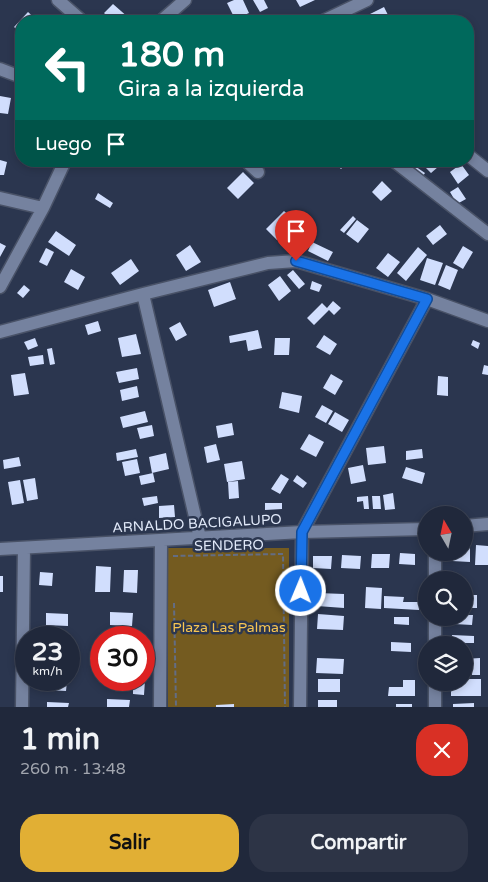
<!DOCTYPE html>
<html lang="es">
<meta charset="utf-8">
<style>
body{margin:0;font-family:"Varela Round",sans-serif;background:#2d3446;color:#f1f3f6;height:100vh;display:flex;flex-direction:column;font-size:19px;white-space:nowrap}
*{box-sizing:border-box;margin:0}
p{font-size:16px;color:#a2a6af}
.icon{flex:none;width:28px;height:28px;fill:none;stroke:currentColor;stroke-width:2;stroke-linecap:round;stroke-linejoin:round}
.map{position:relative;height:707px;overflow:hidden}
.side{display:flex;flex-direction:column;background:#20283b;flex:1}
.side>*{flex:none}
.banner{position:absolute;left:15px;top:15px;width:459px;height:152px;border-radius:20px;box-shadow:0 2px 8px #0003,0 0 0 1px #3d4455;background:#00695c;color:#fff;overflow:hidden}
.needle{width:32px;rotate:351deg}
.tools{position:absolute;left:418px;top:506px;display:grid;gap:10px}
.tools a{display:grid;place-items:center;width:55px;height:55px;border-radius:50%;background:#20283b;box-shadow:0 2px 8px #0003,0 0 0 1px #3d4455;font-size:25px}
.speed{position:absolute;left:15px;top:626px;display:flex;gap:10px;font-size:25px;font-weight:700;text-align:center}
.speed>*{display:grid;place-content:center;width:65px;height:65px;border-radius:50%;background:#20283b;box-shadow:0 2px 8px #0003,0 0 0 1px #3d4455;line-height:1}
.speed small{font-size:12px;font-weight:400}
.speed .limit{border:8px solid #d22;background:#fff;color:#111}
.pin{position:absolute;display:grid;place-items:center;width:42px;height:42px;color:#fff;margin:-51px -21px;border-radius:50% 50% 50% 0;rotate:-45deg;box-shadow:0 0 5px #0007}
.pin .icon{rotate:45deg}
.me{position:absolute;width:55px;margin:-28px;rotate:1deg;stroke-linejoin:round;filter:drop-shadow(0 0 4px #0008)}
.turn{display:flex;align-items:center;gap:18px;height:105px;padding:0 20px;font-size:22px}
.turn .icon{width:65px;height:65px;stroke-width:2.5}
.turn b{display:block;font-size:35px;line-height:42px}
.then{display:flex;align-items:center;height:48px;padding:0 20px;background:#0003;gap:10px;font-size:19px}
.round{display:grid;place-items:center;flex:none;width:52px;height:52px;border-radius:20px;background:#2d3446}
.head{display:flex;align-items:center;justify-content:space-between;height:85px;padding:0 20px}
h1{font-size:30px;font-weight:800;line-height:38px}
.cta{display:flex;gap:10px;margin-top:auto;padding:10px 20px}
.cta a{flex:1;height:58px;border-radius:20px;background:#e1af34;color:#111;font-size:20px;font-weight:800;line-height:58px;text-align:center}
.cta a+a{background:#2d3446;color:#f1f3f6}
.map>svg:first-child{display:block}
.green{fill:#745b20}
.building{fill:#d1defd}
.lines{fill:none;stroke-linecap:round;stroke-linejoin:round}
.minor-casing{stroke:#495267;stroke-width:15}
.path{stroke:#636d84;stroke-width:2;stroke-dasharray:5 2.5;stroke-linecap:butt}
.minor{stroke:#75829f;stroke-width:12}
.route-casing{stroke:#114b97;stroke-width:12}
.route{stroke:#1a73e8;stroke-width:9}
.labels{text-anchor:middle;stroke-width:5;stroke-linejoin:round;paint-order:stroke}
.street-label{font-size:14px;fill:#e1e9f9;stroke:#2b364f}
.park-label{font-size:14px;fill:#f7c552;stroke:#2b364f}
</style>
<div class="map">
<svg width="488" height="707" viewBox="0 0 488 707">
<rect width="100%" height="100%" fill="#2b364f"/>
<path class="green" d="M168 548H289V707H168Z"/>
<path class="building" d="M234 0H243L249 13 235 19 227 3Z
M253 0H264L268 8 260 12Z
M296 0H315L300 7Z
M113 4 129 18 126 21H112L104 13Z
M384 7 391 21H374L370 14Z
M28 12 38 21H21V33L14 27Z
M0 96 11 98 8 114 0 113Z
M0 160 7 162 4 175H0Z
M338 161H344L346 164 341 169 336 164Z
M347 161H356L357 164 352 168Z
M434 161H445L431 173 426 168Z
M409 162 425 173 421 179 405 167Z
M461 164 469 175 458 184 450 172Z
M243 172 254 183 238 199 227 188Z
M382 181 392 191 381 201 372 192Z
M458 187 466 199 457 204 450 192Z
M98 193 113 203 110 208 95 199Z
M284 211 295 221 277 240 266 229Z
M353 216 356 219 344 233 340 230Z
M357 220 369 229 358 243 346 234Z
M440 225 447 234 433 245 426 236Z
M56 231 76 245 69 256 48 242Z
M312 242 333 252 328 261 308 251Z
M0 243 6 246 0 257Z
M190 245 201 262 186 271 176 255Z
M463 246 473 252 463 269 453 263Z
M418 247 427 255 406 281 397 273Z
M46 248 54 252 47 266 39 262Z
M388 253 400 262 388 277 376 268Z
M427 258 443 263 435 285 420 280Z
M131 259 139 271 120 285 111 273Z
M446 265 458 270 450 290 438 285Z
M71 269 85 277 78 290 64 282Z
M293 270 305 284 299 289 287 275Z
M280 276 291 291 279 301 268 285Z
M312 281 322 285 319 292 310 289Z
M230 282 236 299 214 307 208 290Z
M24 285 30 290 23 298 17 293Z
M333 301 341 308 334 315 329 310 314 325 307 318 322 303 327 308Z
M98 321 101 331 88 335 85 325Z
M180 322 187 335 176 341 169 328Z
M258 330 262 348 248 351 246 340 230 343 229 336Z
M136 334 141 354 122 357 118 338Z
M324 335 337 344 330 355 316 347Z
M35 338 38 346 28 350 24 342Z
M275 338H290L289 355H274Z
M473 340 480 343 478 349 471 345Z
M52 348 55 364 50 365 47 349Z
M43 355 44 364 30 366 28 357Z
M484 365 488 366V375L482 374Z
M137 368 139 379 119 383 116 372Z
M25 373 29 394 14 396 11 375Z
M331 374 343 381 335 395 323 388Z
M438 376 448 377V396L437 395Z
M137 386 139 397 122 401 120 390Z
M282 392 302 396 299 413 279 408Z
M322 405 333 411 326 423 315 417Z
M145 411 148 422 123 428 120 417Z
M335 412 349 420 342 432 328 424Z
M232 423 234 435 218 438 216 426Z
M152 425 154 436 140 439 137 428Z
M309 434 324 442 316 457 300 449Z
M216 444 220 460 207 463 204 447Z
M384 446 386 463 368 465 366 448Z
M136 449 138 457 117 461 116 453Z
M422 449 423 458 406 460V451Z
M166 453 169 469 152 473 149 457Z
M19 457 21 466 4 469 3 460Z
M137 459 140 473 125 476 122 462Z
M242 461 245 479 227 482 224 464Z
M363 465 366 481 351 484 348 468Z
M406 467 425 473 422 484 402 478Z
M153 473 155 482 141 485 139 476Z
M281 474 289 479 280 494 271 489Z
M297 475 307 483 303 488 293 481Z
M35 478 38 499 27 501 23 480Z
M20 480 24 503 12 505 8 482Z
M238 481 239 498 229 499 228 482Z
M393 493 395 509 385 510 383 495Z
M157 496 158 503 144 506 142 498Z
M368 496 369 509H364L363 501 357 502V497Z
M372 496H380L381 509H373Z
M265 503H282V509L265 510Z
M174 505 175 517 159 518V506Z
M476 545 488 546V565H475Z
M464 548H470V562L452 561V552H464Z
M400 553 415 554V565L399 564Z
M372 554H390L389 568H371Z
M342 555 361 556 360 569 341 568Z
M313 556H332L331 569 313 568Z
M96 566 111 567 110 592H95Z
M124 570H138L137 593 123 592Z
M40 572 53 573 52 586 39 585Z
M0 576H3V592H0Z
M366 587 382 588 381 609 365 608Z
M318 593 344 594V608L317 606Z
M464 595H477V608H464Z
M384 596 404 597 403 602H420L419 610 384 608Z
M110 612 133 613 132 626 110 625Z
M46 613 68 614V626L46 625Z
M318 614 344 616 343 630 317 629Z
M464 615H473L472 625 454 624 455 618H464Z
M394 617H409V625L394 624Z
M111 632 132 633V638H111Z
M45 633 69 634V638H45Z
M452 635 474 636V643H464V645H451Z
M391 642 411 643V652L391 651Z
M317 658 344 659 343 674 316 673Z
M480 658V675H472V672H470V676H464V659Z
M318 679H340V692H318Z
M464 679H481V696H451V682H464Z
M46 680 67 681 66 691 46 690Z
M133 680H145L144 695 133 694Z
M403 680H415V696H388L389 687H403Z
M107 699 130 700 129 707H107Z
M318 700H337V707H318Z
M47 702 69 703 68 707H47Z
M474 703V707H453V704Z
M234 704V707H216V705Z
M396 704H412V707H396Z"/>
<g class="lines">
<defs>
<path id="minor" d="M58 0 82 21
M161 21 185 0
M323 21 367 0
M0 69 21 77
M468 155 488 171
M246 161 258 172
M394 161 488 234
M0 198 43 208
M0 287 43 208 65 161
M143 294 200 538
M0 332 143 294 268 263 296 261 427 299 488 321
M464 526 488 524
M0 549 302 532 426 529
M435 552V580
M435 618V645
M435 682V707
M22 707 24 548
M160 707 161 541
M300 707 302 532 427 299"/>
</defs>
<use href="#minor" class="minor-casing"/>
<path class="path" d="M173 556 283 554 285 707
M174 603 176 707"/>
<use href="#minor" class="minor"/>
</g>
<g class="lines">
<defs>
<path id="route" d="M296 261 427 299 302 532 301 591"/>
</defs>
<use href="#route" class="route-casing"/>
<use href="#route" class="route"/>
</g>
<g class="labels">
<g class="street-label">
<text transform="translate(197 523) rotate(-3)" y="5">ARNALDO BACIGALUPO</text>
<text transform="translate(229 545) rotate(-1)" y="5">SENDERO</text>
</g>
<g class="park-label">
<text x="229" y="632">Plaza Las Palmas</text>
</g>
</g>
</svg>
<div class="tools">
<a><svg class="needle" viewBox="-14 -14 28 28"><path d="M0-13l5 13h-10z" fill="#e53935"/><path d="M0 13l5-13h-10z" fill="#a2a6af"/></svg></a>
<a><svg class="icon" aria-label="search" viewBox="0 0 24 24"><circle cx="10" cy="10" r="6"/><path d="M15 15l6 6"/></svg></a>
<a><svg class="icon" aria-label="layers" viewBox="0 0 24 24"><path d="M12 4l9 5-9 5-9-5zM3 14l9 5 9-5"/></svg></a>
</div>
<div class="speed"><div>23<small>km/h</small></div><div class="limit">30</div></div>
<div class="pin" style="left:296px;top:261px;background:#d93025"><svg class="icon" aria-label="arrive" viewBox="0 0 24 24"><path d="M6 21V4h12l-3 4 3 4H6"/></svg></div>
<svg class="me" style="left:301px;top:591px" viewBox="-20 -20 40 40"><circle r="17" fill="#1a73e8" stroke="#fff" stroke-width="3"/><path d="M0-11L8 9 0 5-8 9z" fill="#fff"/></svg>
<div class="banner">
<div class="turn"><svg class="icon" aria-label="left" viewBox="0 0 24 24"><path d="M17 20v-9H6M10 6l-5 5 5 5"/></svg><div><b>180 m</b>Gira a la izquierda</div></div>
<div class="then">Luego<svg class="icon" aria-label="arrive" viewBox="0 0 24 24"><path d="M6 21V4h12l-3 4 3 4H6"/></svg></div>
</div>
</div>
<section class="side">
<div class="head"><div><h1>1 min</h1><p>260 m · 13:48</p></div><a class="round" style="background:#d93025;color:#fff"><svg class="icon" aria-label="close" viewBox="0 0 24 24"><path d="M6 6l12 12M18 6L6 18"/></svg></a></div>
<div class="cta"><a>Salir</a><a>Compartir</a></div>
</section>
